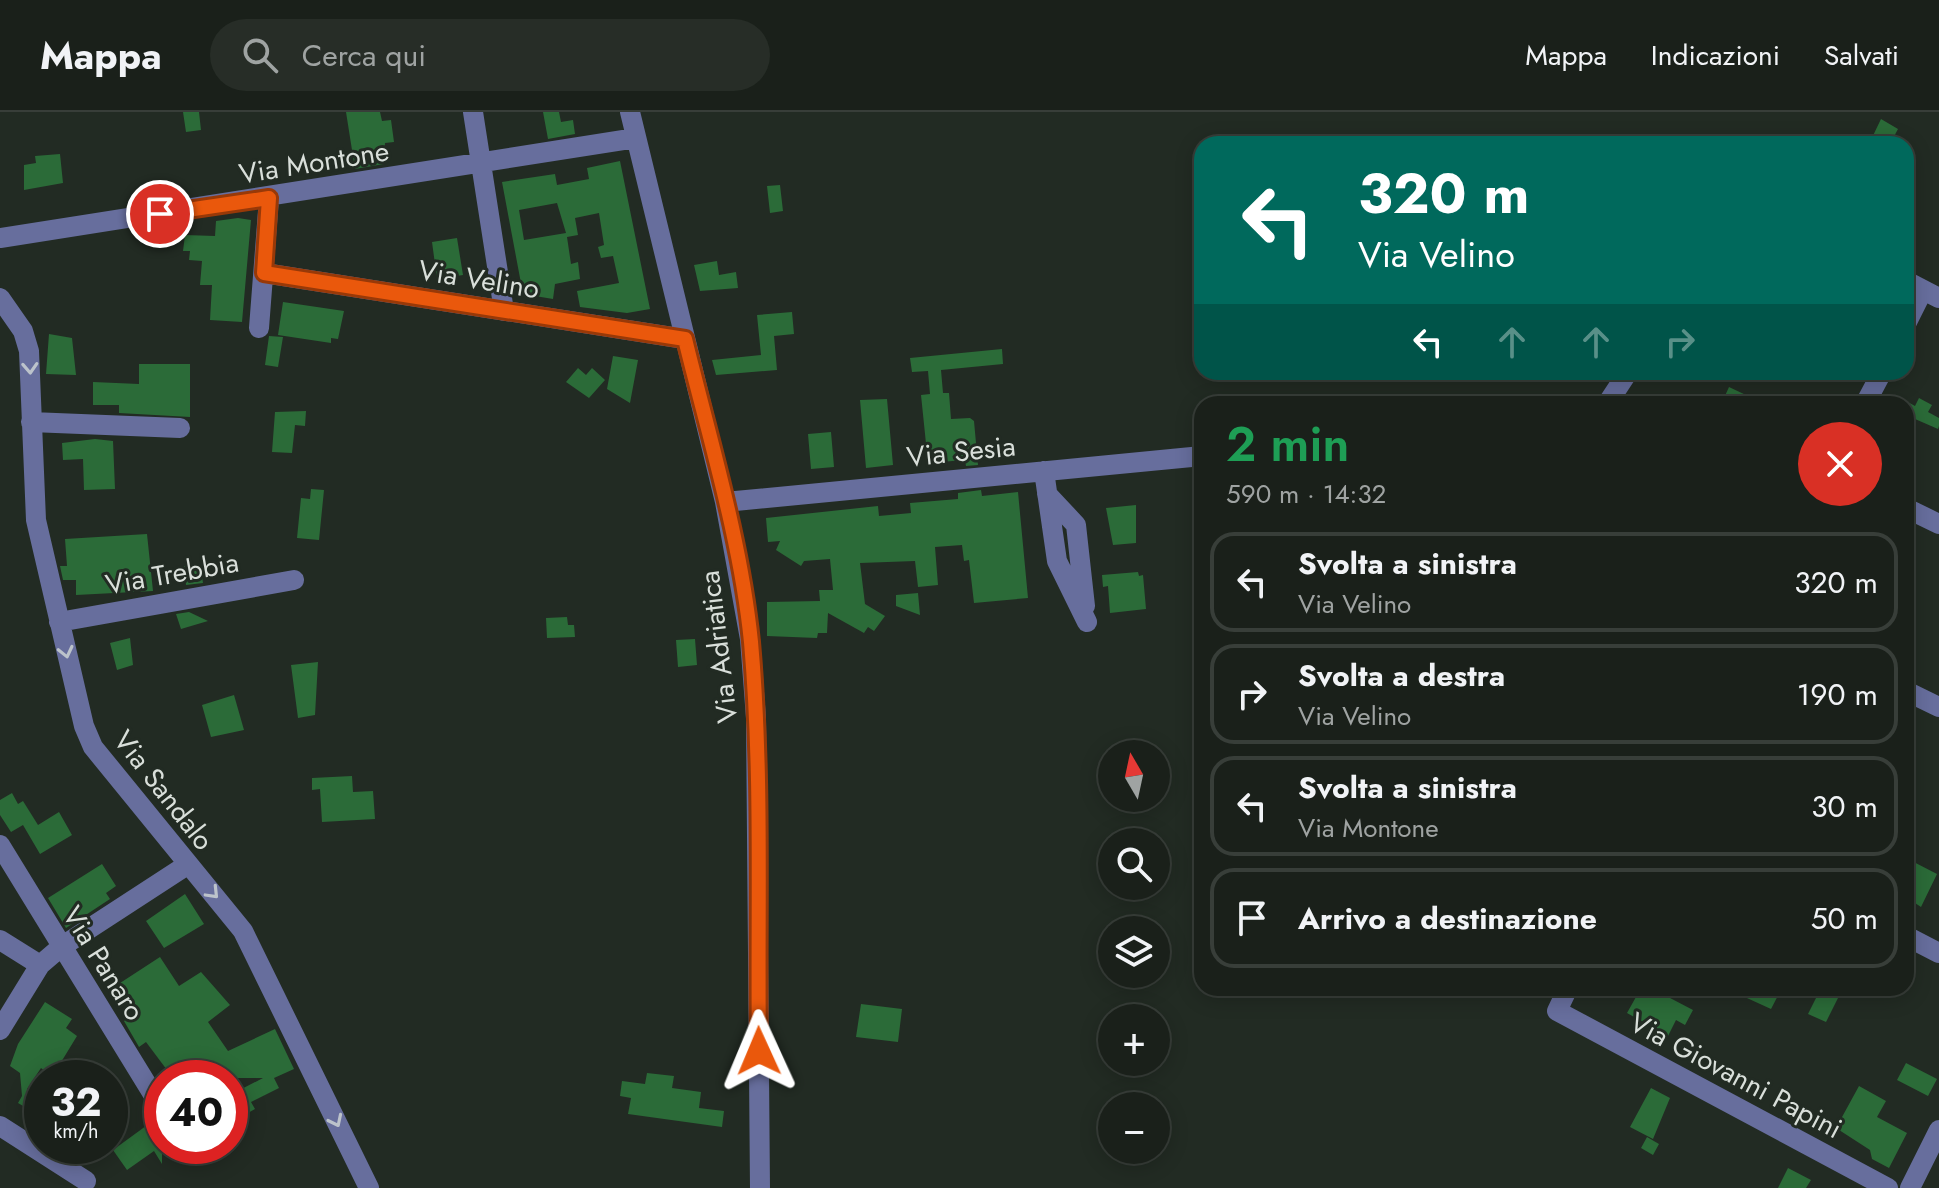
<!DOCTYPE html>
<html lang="it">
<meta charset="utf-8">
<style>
body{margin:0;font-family:Jost,sans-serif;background:#272d27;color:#f1f3f6;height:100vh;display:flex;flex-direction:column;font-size:30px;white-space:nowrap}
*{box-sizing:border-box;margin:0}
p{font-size:26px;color:#9fa3a2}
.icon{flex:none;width:44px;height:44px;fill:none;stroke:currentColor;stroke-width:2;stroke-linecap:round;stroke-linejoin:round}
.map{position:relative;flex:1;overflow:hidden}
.side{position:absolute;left:1194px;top:284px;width:720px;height:600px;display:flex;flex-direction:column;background:#1a201a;border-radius:24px;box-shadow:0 4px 20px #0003,0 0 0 2px #383e39}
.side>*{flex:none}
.top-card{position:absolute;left:1194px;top:24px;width:720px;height:244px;border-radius:24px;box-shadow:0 4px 20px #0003,0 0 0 2px #383e39;background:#00695c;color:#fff;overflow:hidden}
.needle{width:52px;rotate:351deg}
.buttons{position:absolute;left:1098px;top:628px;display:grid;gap:16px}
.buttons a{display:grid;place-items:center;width:72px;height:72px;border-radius:50%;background:#1a201a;box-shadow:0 4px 20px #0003,0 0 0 2px #383e39;font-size:40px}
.speed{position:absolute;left:24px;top:948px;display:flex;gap:16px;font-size:40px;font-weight:700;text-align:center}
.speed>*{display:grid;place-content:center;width:104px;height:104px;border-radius:50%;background:#1a201a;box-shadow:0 4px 20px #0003,0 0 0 2px #383e39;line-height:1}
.speed small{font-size:20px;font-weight:400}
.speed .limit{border:12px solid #d22;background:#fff;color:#111}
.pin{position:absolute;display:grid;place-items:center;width:68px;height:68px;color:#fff;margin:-34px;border:4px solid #fff;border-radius:50%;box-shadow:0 2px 8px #0007}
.me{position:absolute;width:88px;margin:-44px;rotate:359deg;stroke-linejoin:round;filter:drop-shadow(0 0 6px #0008)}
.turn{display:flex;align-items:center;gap:28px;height:168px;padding:0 32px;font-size:36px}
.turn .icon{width:104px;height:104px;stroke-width:2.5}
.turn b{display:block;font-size:56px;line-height:68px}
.lanes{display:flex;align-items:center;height:76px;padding:0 32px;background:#0003;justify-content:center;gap:40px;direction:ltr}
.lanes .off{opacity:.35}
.round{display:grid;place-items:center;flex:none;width:84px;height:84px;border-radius:42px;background:#272d27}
.summary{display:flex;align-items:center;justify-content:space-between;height:136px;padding:0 32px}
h1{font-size:48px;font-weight:600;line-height:60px;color:#1e9e55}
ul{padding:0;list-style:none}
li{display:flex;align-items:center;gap:24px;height:100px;margin:0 16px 12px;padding:0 16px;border:4px solid #383e39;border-radius:24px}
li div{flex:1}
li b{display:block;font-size:30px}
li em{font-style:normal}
header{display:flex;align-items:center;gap:48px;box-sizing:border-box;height:112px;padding:0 40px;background:#1a201a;border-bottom:2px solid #383e39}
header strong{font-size:38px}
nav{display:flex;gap:44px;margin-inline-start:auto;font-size:28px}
.search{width:560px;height:72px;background:#272d27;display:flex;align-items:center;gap:20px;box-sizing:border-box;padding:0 28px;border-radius:44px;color:#9fa3a2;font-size:30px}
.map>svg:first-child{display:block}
.building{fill:#2b6b38;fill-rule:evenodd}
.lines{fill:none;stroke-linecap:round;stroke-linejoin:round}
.minor{stroke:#676e9d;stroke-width:20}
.oneway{stroke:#bcc3cb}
.route-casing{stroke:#983908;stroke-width:20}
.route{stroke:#ea580c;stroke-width:14}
.labels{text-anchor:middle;stroke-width:6;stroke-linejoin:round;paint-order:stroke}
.street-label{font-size:28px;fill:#d9dfda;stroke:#222b23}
</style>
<header>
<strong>Mappa</strong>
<div class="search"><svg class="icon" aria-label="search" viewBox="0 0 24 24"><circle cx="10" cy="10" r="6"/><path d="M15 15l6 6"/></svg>Cerca qui</div>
<nav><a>Mappa</a><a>Indicazioni</a><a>Salvati</a></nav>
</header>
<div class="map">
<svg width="1939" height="1076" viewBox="0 0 1939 1076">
<rect width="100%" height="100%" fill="#222b23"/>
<path class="building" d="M183 0H199L201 18 186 20Z
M346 0H380L382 9 391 8 394 30 385 31 384 52 355 57Z
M543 0H559L561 10 573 8 575 22 548 27Z
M1881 7 1898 17 1890 32H1869Z
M60 42 63 71 24 78V53L36 51 35 44Z
M620 49 650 197 627 201 580 195 577 179 619 171 613 144 601 146 598 135 604 133 599 101 575 106 578 123 567 125 571 152 578 150 580 167 555 172 553 187 523 182 502 70 555 62 557 73 589 67 587 56ZM557 91 566 121 524 128 519 98Z
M780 73 783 99 770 101 767 74Z
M238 106 251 108 242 210 210 208 212 173H200L202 149 189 148 190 139H183L185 123 215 124 216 109Z
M457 126 463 163 437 167 432 130Z
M717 149 719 163 736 160 738 176 700 179 694 153Z
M283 190 344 199 338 227 331 226V231L278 223Z
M792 200 794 222 774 224 777 258 716 263 712 248 761 243 757 203Z
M49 222 72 226 76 263 46 262Z
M269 224 283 225 278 255 265 253Z
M1002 237 1003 252 941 258 943 281H949L951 307 970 306 974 309 978 353 966 354 965 348 928 351 921 283 930 282 928 259 912 260 910 246Z
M613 244 638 248 630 291 607 277Z
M139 252H190V305L119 301V293H93V270L139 272Z
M578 256 586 263 592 256 605 268 589 286 566 270Z
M1729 275 1765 292H1736L1724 286Z
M1919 286 1932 293 1928 300 1939 306V314L1938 317 1915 307 1906 324V289L1915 294Z
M887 287 893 353 866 356 860 288Z
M306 299 305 314 295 313 292 341 272 340 275 300Z
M831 320 834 355 811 357 808 322Z
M95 327 113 329 115 377 84 378 83 347 63 348 62 331Z
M311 377 324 378 319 428 297 426 301 386 310 387Z
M981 378 982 384 1018 380 1028 486 974 491 969 448 964 449 962 433 935 435 938 473 918 475 915 449 860 451 865 492 885 504 874 519 868 515 864 521 828 501 827 521H818L817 526 767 524V490L820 489 819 478H833L830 447 804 449 801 454 776 438 780 429 768 430 766 406 878 394 879 404 911 401 910 391 958 387V381Z
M1136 393V431L1113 433 1106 396Z
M147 422 153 479 76 483V468H63L60 454H67L65 427Z
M200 452 203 471 186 473 184 454Z
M1138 460 1139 464 1143 463 1146 497 1110 501 1108 474 1103 475 1102 463Z
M918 481 920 503 896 494V483Z
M189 500 208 509 181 517 176 502Z
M567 505 568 513H574L575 525 547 526 546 506Z
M130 526 133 553 117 558 110 531Z
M695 527 697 553 678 555 676 528Z
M318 550 315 603 298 606 291 553Z
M234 583 244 618 211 625 202 593Z
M352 664 353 680 373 679 375 707 322 710 320 677 312 678V666Z
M12 681 18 692 23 689 38 713 59 700 72 723 40 742 23 713 11 720 0 703V688Z
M1906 746 1937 762 1921 795 1906 785 1912 762 1906 760Z
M102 752 116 774 106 781 110 787 66 816 48 786Z
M185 782 204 812 164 836 146 809Z
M160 845 179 874 201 860 230 893 208 910 228 939 275 917 294 957 274 966 279 976 251 990 255 997 230 1011V983L263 966H173L146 930 139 935 124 909 135 902 117 873Z
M1641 876H1651L1693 898 1685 913 1676 908 1668 924 1627 901Z
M1725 876H1782L1771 897Z
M1821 876 1841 880 1826 910 1808 902Z
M45 890 72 907 66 916 77 924 52 965 41 956 27 977 37 987 42 980V1020L23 1008 30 998 18 991 22 984 20 961 10 954 18 932Z
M861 892 902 897 898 930 856 925Z
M1906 951 1937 967 1928 984 1897 968Z
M647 961 674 964 672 976 701 980 699 996 724 999 722 1015 628 1002 631 986 620 984 622 969 645 972Z
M1859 974 1886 989 1877 1005 1907 1021 1889 1056 1872 1047 1870 1038 1836 1016Z
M1651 976 1670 986 1653 1027 1630 1015Z
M150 1011 162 1030V1052L154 1039 127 1058 113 1038Z
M1647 1025 1659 1032 1653 1043 1641 1036Z
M1788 1056 1811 1068 1806 1076H1778Z"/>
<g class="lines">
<path class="minor" d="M473 0 504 199
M630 0 725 390 750 527 756 606 760 1076
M0 126 636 26
M264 161 685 227
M1906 169 1939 186
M0 186 23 219 29 239 36 408 84 614 93 635 243 819 369 1076
M1906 212 1923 178
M259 216 269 86
M1607 292 1628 260
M1865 292 1882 260
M31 310 180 316
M1044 359 1057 449 1087 510
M1047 382 1076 413 1085 494
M725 390 1202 344
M1906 396 1939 412
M59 510 294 468
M1906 579 1939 595
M0 733 162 997
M1906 824 1939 841
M0 828 40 853
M1568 876 1557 899 1888 1076
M0 918 40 853 61 835 187 753
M0 1014 86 1069
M1910 1076 1939 1018"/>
</g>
<defs><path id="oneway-chevron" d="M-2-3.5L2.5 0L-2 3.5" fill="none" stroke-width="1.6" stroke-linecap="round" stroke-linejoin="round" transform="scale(2)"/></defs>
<g class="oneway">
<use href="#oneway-chevron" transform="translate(30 256) rotate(87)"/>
<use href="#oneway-chevron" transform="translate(66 540) rotate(77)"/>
<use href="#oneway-chevron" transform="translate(213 781) rotate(46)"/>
<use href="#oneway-chevron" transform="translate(336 1009) rotate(64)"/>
</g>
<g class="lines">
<defs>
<path id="route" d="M160 102 269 86 264 161 685 227C709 325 741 429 751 530 763 666 757 803 759 939"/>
</defs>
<use href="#route" class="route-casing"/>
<use href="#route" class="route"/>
</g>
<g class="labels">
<g class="street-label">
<text transform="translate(314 50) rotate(-9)" y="10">Via Montone</text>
<text transform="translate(479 167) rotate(9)" y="10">Via Velino</text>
<text transform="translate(961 339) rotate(-6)" y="10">Via Sesia</text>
<text transform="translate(172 461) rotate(-10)" y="10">Via Trebbia</text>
<text transform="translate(718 535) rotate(-97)" y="10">Via Adriatica</text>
<text transform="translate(164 678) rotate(52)" y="10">Via Sandalo</text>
<text transform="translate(104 851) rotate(58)" y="10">Via Panaro</text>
<text transform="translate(1736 963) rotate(28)" y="10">Via Giovanni Papini</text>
</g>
</g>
</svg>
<div class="buttons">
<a><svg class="needle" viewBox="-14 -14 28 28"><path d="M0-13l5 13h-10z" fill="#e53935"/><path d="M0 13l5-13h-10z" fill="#9fa3a2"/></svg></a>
<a><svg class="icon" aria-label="search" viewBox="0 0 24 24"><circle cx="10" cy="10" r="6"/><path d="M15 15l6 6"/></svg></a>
<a><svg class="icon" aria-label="layers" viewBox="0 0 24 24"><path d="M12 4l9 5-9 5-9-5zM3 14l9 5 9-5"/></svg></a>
<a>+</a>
<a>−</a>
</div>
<div class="speed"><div>32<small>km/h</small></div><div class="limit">40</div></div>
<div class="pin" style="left:160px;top:102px;background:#d93025"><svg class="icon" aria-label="arrive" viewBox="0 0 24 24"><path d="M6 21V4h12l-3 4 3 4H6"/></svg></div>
<svg class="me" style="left:759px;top:939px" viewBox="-20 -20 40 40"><path d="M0-17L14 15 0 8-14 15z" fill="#ea580c" stroke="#fff" stroke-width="4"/></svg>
<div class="top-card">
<div class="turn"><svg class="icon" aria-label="left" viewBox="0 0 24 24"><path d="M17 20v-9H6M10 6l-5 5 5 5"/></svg><div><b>320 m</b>Via Velino</div></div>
<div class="lanes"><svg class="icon" aria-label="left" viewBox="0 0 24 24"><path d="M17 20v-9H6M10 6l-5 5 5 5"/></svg><svg class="icon off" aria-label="ahead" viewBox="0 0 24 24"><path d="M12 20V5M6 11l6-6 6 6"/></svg><svg class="icon off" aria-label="ahead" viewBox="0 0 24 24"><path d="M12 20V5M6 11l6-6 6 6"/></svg><svg class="icon off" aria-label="right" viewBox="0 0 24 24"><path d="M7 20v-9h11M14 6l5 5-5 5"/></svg></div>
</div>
<section class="side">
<div class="summary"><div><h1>2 min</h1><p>590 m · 14:32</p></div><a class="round" style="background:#d93025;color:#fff"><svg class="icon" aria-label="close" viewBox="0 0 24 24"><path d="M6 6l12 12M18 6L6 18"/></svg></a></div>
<ul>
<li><svg class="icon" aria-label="left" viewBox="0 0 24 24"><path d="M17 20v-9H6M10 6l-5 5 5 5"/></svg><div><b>Svolta a sinistra</b><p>Via Velino</p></div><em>320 m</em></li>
<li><svg class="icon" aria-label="right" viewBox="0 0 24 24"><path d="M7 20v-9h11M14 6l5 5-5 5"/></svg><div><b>Svolta a destra</b><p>Via Velino</p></div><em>190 m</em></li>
<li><svg class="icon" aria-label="left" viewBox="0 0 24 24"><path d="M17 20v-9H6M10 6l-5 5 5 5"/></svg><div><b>Svolta a sinistra</b><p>Via Montone</p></div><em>30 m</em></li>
<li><svg class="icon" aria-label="arrive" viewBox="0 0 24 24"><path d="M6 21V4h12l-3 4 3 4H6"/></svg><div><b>Arrivo a destinazione</b></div><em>50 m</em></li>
</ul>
</section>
</div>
